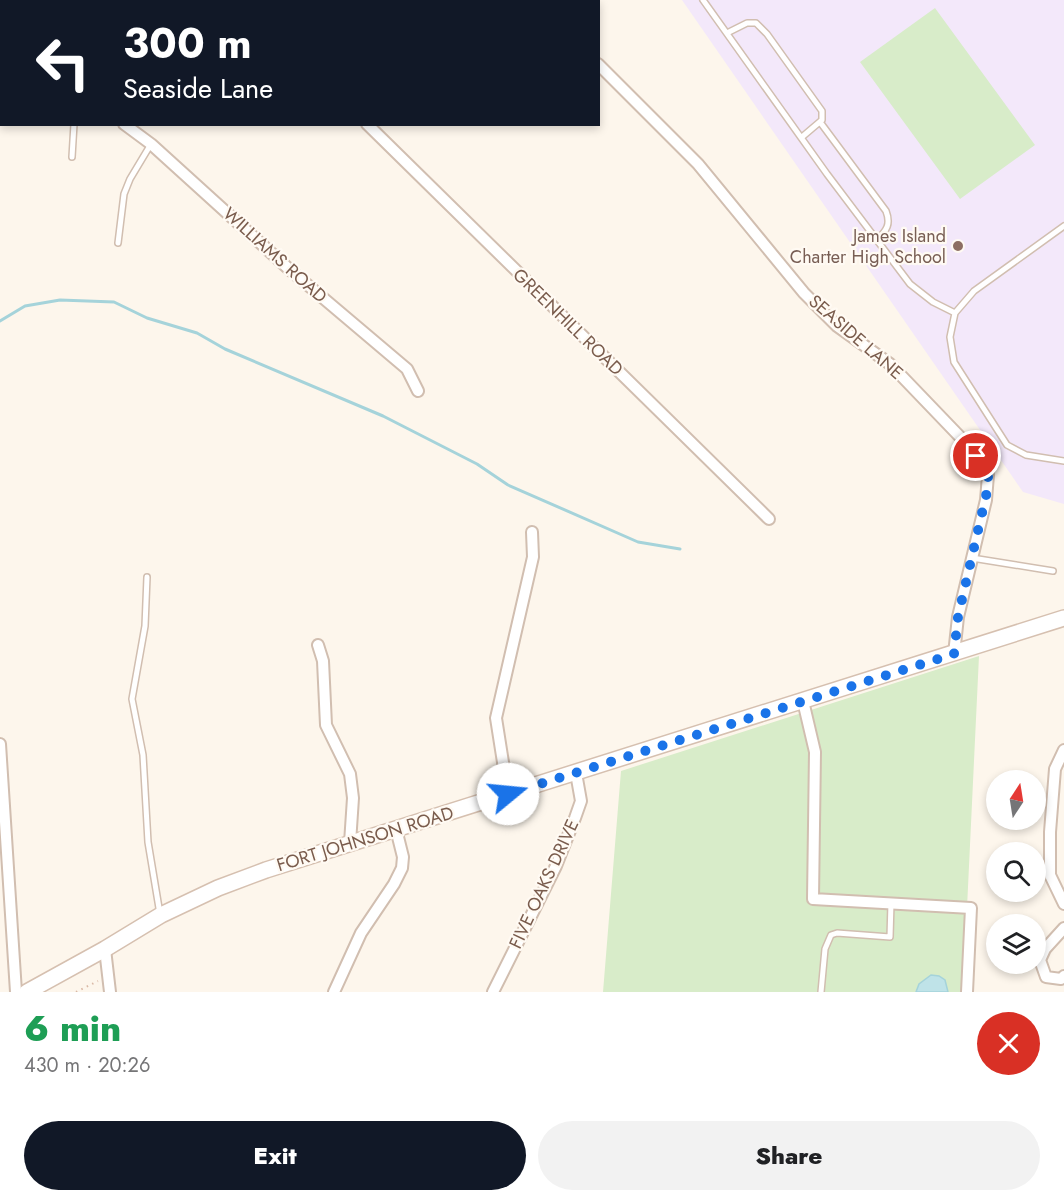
<!DOCTYPE html>
<meta charset="utf-8">
<style>
body{margin:0;font-family:Jost,sans-serif;background:#f2f2f2;color:#202124;height:100vh;display:flex;flex-direction:column;font-size:22px;white-space:nowrap}
*{box-sizing:border-box;margin:0}
p{font-size:20px;color:#757577}
.icon{flex:none;width:33px;height:33px;fill:none;stroke:currentColor;stroke-width:2;stroke-linecap:round;stroke-linejoin:round}
.map{position:relative;height:992px;overflow:hidden}
.sheet{display:flex;flex-direction:column;background:#fff;flex:1}
.sheet>*{flex:none}
.banner{position:absolute;left:0px;top:0px;width:600px;height:126px;box-shadow:0 3px 9px #0003;background:#111827;color:#fff;overflow:hidden}
.needle{width:39px;rotate:12deg}
.fabs{position:absolute;left:986px;top:770px;display:grid;gap:12px}
.fabs a{display:grid;place-items:center;width:60px;height:60px;border-radius:50%;background:#fff;box-shadow:0 3px 9px #0003;font-size:30px}
.pin{position:absolute;display:grid;place-items:center;width:51px;height:51px;color:#fff;margin:-26px;border:3px solid #fff;border-radius:50%;box-shadow:0 2px 6px #0007}
.me{position:absolute;width:66px;margin:-33px;rotate:73deg;stroke-linejoin:round;filter:drop-shadow(0 0 4px #0008)}
.turn{display:flex;align-items:center;gap:21px;height:126px;padding:0 24px;font-size:27px}
.turn .icon{width:78px;height:78px;stroke-width:2.5}
.turn b{display:block;font-size:42px;line-height:51px}
.round{display:grid;place-items:center;flex:none;width:63px;height:63px;border-radius:32px;background:#f2f2f2}
.head{display:flex;align-items:center;justify-content:space-between;height:102px;padding:0 24px}
h1{font-size:36px;font-weight:800;line-height:45px;color:#1e9e55}
.primary-button{display:flex;gap:12px;margin-top:auto;padding:12px 24px}
.primary-button a{flex:1;height:69px;border-radius:36px;background:#111827;color:#fff;font-size:24px;font-weight:800;line-height:69px;text-align:center}
.primary-button a+a{background:#f2f2f2;color:#202124}
.map>svg:first-child{display:block}
.education{fill:#f3e8fa}
.green{fill:#d8ecc9}
.water{fill:#bfe3e8;stroke:#a5d3da;stroke-width:1.5}
.lines{fill:none;stroke-linecap:round;stroke-linejoin:round}
.stream{stroke:#a5d3da;stroke-width:3}
.service-casing{stroke:#d1beb0;stroke-width:8}
.minor-casing{stroke:#d1beb0;stroke-width:14}
.secondary-casing{stroke:#d6c0b0;stroke-width:18}
.path{stroke:#d9b8a5;stroke-width:2;stroke-dasharray:1.5 4.5;stroke-linecap:butt}
.service{stroke:#fff;stroke-width:5}
.minor{stroke:#fff;stroke-width:10}
.secondary{stroke:#fff;stroke-width:15}
.route{stroke:#1a73e8;stroke-width:10;stroke-dasharray:0 18}
.education-dot{fill:#8d6e63;stroke:#fffaf3;stroke-width:2}
.labels{text-anchor:middle;stroke-width:4.5;stroke-linejoin:round;paint-order:stroke}
.education-label{font-size:18px;fill:#785e54;stroke:#fffaf3;text-anchor:end}
.street-label{font-size:18px;fill:#7a5c4d;stroke:#fffaf3}
</style>
<div class="map">
<svg width="1064" height="992" viewBox="0 0 1064 992">
<rect width="100%" height="100%" fill="#fdf6ec"/>
<path class="education" d="M682 0H1064V504L1023 492Z"/>
<path class="green" d="M935 8 1035 145 960 199 860 62Z
M979 656 963 992H603L621 771Z"/>
<path class="water" d="M931 975 939 976 945 980 948 992H916L919 984Z"/>
<g class="lines">
<path class="stream" d="M0 321 25 306 60 300 114 302 147 318 197 333 225 349 383 416 477 464 508 485 638 542 680 549"/>
<defs>
<path id="service" d="M703 0 827 174 910 284 933 302 955 313
M727 33 747 23H756L767 34 822 111V120L802 137
M820 122 886 211C891 224 887 230 877 240
M72 157 74 124
M1064 226 974 291 955 313 950 337 954 362 1007 445 1026 455 1064 461
M118 243 124 194 130 179 151 144
M972 558 1053 571
M147 577 145 626 132 699 143 755 148 842 160 914
M821 992 825 949 831 935 837 933 890 937 891 903"/>
<path id="minor" d="M239 0 241 2
M532 0 533 2
M0 38 2 39
M598 64 698 164 804 293 837 326 890 364 963 440 985 468 988 475 986 500 958 617 954 654
M124 124 151 144 290 270 407 369 418 391
M367 124 769 519
M318 645 323 661 326 725 350 774 353 798 350 843
M803 701 815 752 813 899 971 908 967 992
M0 744 16 992
M1064 750 1055 769 1050 832V875L1064 904
M508 794 496 718 533 557 532 532
M1064 928 1045 949 1040 960 1046 977 1061 979 1064 976
M105 949 110 992
M334 992 361 933 394 884 402 868 403 857 396 829
M493 992 556 866 575 818 581 801 576 773"/>
<path id="secondary" d="M27 992 105 949 161 915 218 888 266 870 1064 618"/>
</defs>
<use href="#service" class="service-casing"/>
<use href="#minor" class="minor-casing"/>
<use href="#secondary" class="secondary-casing"/>
<path class="path" d="M76 992 98 981"/>
<use href="#service" class="service"/>
<use href="#minor" class="minor"/>
<use href="#secondary" class="secondary"/>
</g>
<g class="lines">
<path class="route" d="M508 794 954 654 958 617 988 487V475L976 456"/>
</g>
<circle class="education-dot" cx="958" cy="246" r="6"/>
<g class="labels">
<g class="education-label">
<text x="946" y="242">James Island<tspan x="946" dy="21">Charter High School</tspan></text>
</g>
<g class="street-label">
<text transform="translate(275 255) rotate(42)" y="6">WILLIAMS ROAD</text>
<text transform="translate(568 322) rotate(44)" y="6">GREENHILL ROAD</text>
<text transform="translate(856 337) rotate(41)" y="6">SEASIDE LANE</text>
<text transform="translate(365 839) rotate(-17)" y="6">FORT JOHNSON ROAD</text>
<text transform="translate(544 884) rotate(-65)" y="6">FIVE OAKS DRIVE</text>
</g>
</g>
</svg>
<div class="fabs">
<a><svg class="needle" viewBox="-14 -14 28 28"><path d="M0-13l5 13h-10z" fill="#e53935"/><path d="M0 13l5-13h-10z" fill="#757577"/></svg></a>
<a><svg class="icon" aria-label="search" viewBox="0 0 24 24"><circle cx="10" cy="10" r="6"/><path d="M15 15l6 6"/></svg></a>
<a><svg class="icon" aria-label="layers" viewBox="0 0 24 24"><path d="M12 4l9 5-9 5-9-5zM3 14l9 5 9-5"/></svg></a>
</div>
<div class="pin" style="left:976px;top:456px;background:#d93025"><svg class="icon" aria-label="arrive" viewBox="0 0 24 24"><path d="M6 21V4h12l-3 4 3 4H6"/></svg></div>
<svg class="me" style="left:508px;top:794px" viewBox="-20 -20 40 40"><circle r="19" fill="#fff"/><path d="M0-13L10 11 0 6-10 11z" fill="#1a73e8"/></svg>
<div class="banner">
<div class="turn"><svg class="icon" aria-label="left" viewBox="0 0 24 24"><path d="M17 20v-9H6M10 6l-5 5 5 5"/></svg><div><b>300 m</b>Seaside Lane</div></div>
</div>
</div>
<section class="sheet">
<div class="head"><div><h1>6 min</h1><p>430 m · 20:26</p></div><a class="round" style="background:#d93025;color:#fff"><svg class="icon" aria-label="close" viewBox="0 0 24 24"><path d="M6 6l12 12M18 6L6 18"/></svg></a></div>
<div class="primary-button"><a>Exit</a><a>Share</a></div>
</section>
